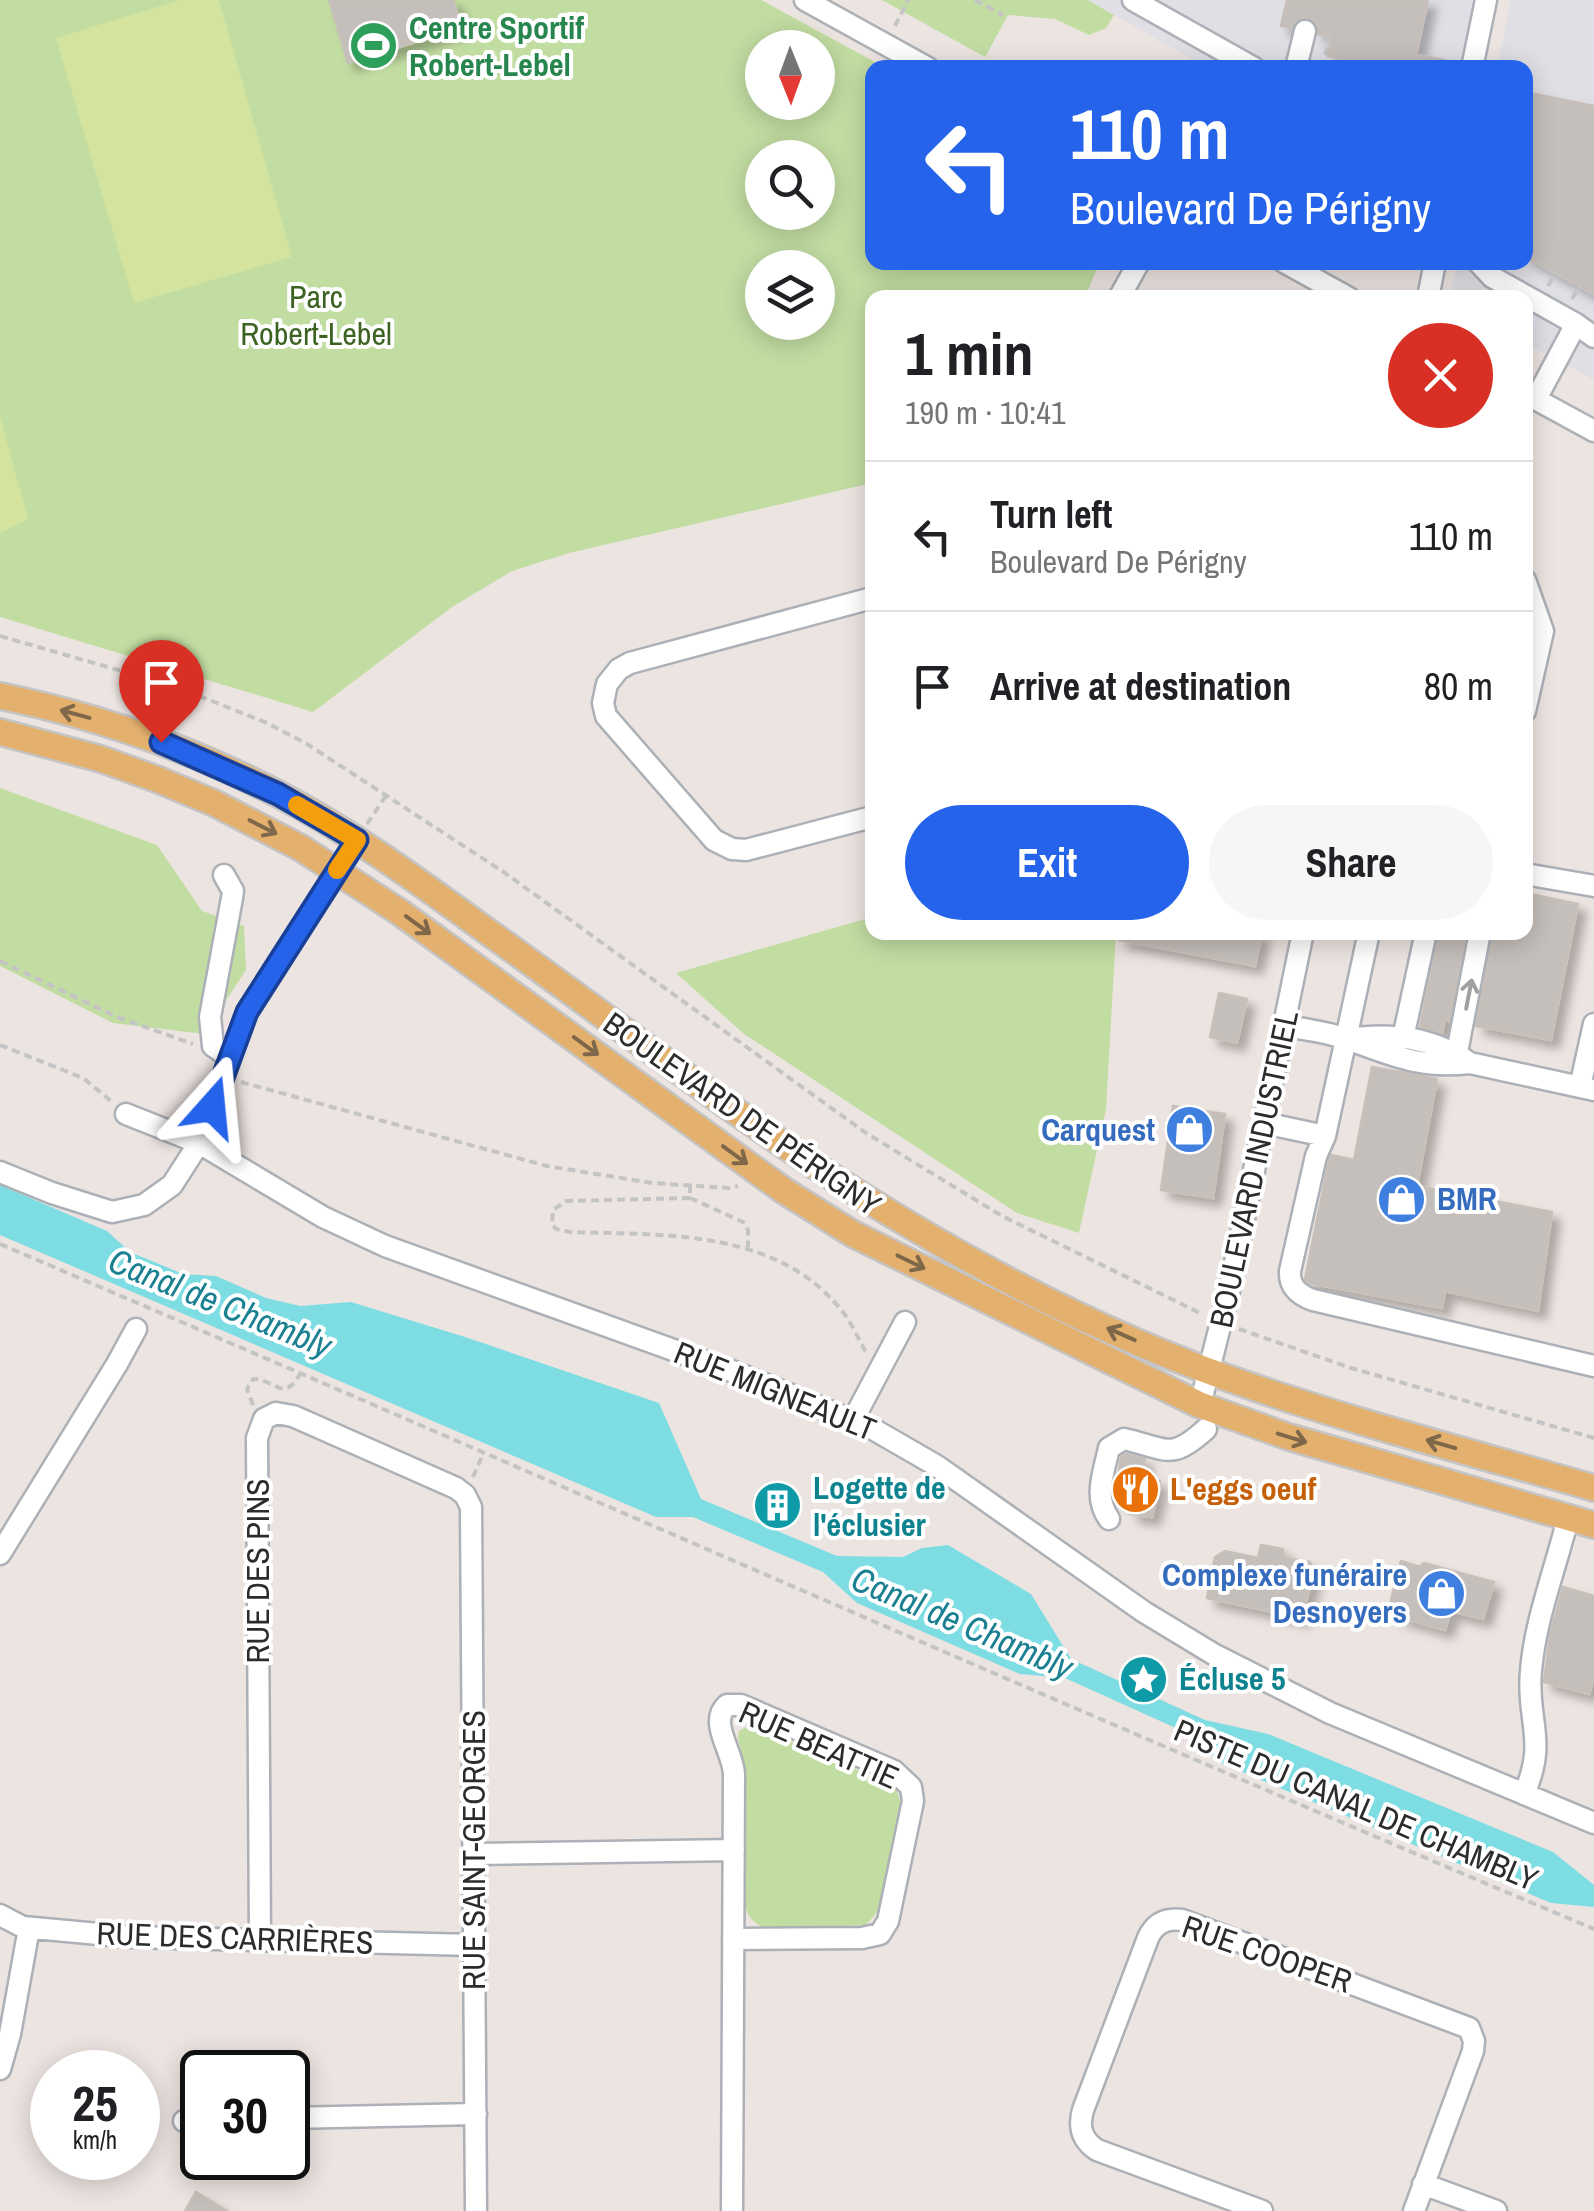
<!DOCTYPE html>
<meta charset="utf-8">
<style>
body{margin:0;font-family:"Archivo Narrow",sans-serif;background:#f6f6f6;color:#202124;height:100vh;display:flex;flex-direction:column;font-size:38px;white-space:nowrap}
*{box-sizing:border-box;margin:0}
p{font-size:32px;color:#757577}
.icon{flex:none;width:55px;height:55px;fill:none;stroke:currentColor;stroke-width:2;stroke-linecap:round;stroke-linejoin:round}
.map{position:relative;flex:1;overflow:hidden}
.details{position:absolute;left:865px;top:290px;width:668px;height:650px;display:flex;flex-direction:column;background:#fff;border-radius:20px;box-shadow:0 5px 25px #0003}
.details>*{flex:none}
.banner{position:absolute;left:865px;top:60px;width:668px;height:210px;border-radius:20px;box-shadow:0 5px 25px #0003;background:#2563eb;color:#fff;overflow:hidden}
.needle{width:65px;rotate:179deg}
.tools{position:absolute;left:745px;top:30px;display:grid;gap:20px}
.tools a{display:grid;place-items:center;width:90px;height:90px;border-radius:50%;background:#fff;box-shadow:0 5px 25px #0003;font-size:50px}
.speed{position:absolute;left:30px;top:2050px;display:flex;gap:20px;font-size:50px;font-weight:700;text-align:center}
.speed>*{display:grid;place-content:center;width:130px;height:130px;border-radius:50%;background:#fff;box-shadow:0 5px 25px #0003;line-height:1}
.speed small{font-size:25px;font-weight:400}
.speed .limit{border:5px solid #111;border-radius:15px;background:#fff;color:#111}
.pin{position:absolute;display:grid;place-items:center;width:85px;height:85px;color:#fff;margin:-102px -42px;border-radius:50% 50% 50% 0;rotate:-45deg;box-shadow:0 0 10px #0007}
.pin .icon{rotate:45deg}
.me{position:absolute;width:110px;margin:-55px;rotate:18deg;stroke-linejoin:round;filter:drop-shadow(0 0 8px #0008)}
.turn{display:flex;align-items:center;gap:35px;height:210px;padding:0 40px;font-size:45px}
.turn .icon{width:130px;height:130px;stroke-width:2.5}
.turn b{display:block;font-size:70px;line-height:85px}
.round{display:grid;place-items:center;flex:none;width:105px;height:105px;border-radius:52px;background:#f6f6f6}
.overview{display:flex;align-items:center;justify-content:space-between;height:170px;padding:0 40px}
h1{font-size:60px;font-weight:700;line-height:75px}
.action{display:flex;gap:20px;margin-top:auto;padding:20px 40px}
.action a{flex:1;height:115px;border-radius:60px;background:#2563eb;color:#fff;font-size:40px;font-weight:700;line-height:115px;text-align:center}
.action a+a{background:#f6f6f6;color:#202124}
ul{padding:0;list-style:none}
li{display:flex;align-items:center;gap:30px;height:150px;padding:0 40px;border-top:2px solid #e0e0e0}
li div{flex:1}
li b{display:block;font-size:38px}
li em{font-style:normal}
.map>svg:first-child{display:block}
.industrial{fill:#e0dfe5}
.green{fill:#c2dda2;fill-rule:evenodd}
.pitch{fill:#d4e39e}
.water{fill:#7ddde3}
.building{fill:#c5bfbb;stroke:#c7bfb9;stroke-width:2.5;filter:url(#shadow)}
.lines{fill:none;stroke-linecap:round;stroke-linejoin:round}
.minor-casing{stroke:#acb0b7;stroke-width:25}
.major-casing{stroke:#c4c4c4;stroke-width:30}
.path{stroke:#c4c4c4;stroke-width:4;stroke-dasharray:8 5;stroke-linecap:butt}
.minor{stroke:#fff;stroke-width:20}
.major{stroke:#e4b06d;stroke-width:25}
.oneway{stroke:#7f6749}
.oneway2{stroke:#a0a0a0}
.route-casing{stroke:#184099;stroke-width:25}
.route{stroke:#2563eb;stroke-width:18}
.slow{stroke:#f59e0b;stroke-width:18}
.labels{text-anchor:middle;stroke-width:8;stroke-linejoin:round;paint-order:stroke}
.leisure-label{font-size:32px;font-weight:bold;fill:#27864d;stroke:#fff;text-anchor:start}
.park-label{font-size:32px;fill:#3c6322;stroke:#fff}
.street-label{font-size:32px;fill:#2c2c2c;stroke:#fff}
.shop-label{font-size:32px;font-weight:bold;fill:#366cbe;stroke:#fff;text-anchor:end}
.culture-label{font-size:32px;font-weight:bold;fill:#0d838f;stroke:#fff;text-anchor:start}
.food-label{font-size:32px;font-weight:bold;fill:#c56008;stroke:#fff;text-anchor:start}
.water-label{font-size:35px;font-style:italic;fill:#1b8091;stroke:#fff}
</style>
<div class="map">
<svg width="1594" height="2211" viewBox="0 0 1594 2211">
<defs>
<filter id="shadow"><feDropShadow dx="8" dy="8" stdDeviation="5" flood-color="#0004"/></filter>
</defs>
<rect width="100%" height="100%" fill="#ece4e0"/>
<path class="industrial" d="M1088 0H1474L1460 68 1206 67Z
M1511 0H1594V380L1525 343V298H1450L1457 263 1525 262V68L1497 67Z"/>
<path class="green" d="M0 0H761L884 67 872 68V262L1107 263 1096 271 1085 297 872 298V483L569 553 512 571 452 607 313 712 0 617ZM762 48H818V102H762ZM762 158H818V212H762ZM762 268H818V322H762Z
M882 0H1088L1114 15 1106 28 1089 35 1055 19 1008 15 985 57Z
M0 788 157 845 202 911 244 926 246 970 204 1034 113 1023 0 966Z
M872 917V932L1116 933 1106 1109 1079 1233 1017 1213 744 1034 676 973Z
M752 1724 896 1787 901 1804 878 1911 866 1925 769 1929C757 1926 750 1920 746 1909L745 1767 738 1739 739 1731Z"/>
<path class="pitch" d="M180 0H219L292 257 134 303 56 38Z
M0 416 28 519 0 533Z"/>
<path class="water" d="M0 1185 107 1231 130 1252 183 1274 216 1276 266 1298 300 1306 351 1302 465 1337 659 1403 701 1499 837 1556 903 1557 922 1548 948 1545 1031 1594 1071 1659 1205 1720 1268 1734 1553 1852 1594 1885V1907L1551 1903 1219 1762 1189 1734 1065 1678 1020 1674 857 1603 823 1572 693 1517H656L0 1235Z"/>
<path class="building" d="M329 0H453L462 28 348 63Z
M1287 0H1428L1416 55 1445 60V68H1379L1328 56 1332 37 1318 34 1314 20 1302 18 1292 28 1281 26Z
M1525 92 1594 106V294L1525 256Z
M1525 893 1578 904 1551 1040 1476 1026 1493 932H1525Z
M1120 932H1262L1255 966 1119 940Z
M1439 932H1466L1449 1021 1445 1020 1442 1033 1420 1027Z
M1219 993 1247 999 1237 1043 1210 1037Z
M1372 1067 1437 1079 1417 1186 1552 1212 1538 1311 1445 1291 1442 1308 1309 1283 1305 1279 1329 1160 1331 1155 1354 1160Z
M1173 1106 1225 1114 1213 1198 1161 1190Z
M1126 1454 1145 1459 1141 1477 1160 1481 1152 1517 1130 1514 1133 1501 1115 1498 1121 1457Z
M1261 1545 1283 1549 1284 1558 1310 1562 1314 1572 1302 1618 1207 1598 1215 1557 1225 1551 1258 1558Z
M1401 1561 1420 1567 1424 1563 1494 1582 1483 1619 1451 1611 1445 1630 1398 1617 1401 1607 1390 1604Z
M1563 1587 1594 1596V1677L1589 1694 1544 1682 1550 1635Z
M196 2192 227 2211H185Z"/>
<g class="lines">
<defs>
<path id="minor" d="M805 0 928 68
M1133 0 1254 68
M1296 68 1305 31
M1472 68 1486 0
M1284 262 1349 298
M1478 262 1492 277 1576 324 1536 399
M1119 298 1139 262
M1428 298 1435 262
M1576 324 1594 337
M1526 394 1594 431
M1525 580 1543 631 1525 711
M872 598 630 663 619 669 607 684 603 703 606 716 714 840 732 849 746 850 872 817
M1525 874 1594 886
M224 875 233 891 232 898 210 1017 213 1046 229 1057
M1369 932 1325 1136 1316 1156 1290 1271C1289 1287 1299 1295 1313 1300L1594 1366
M1285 1026C1305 1029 1327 1032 1347 1039 1392 1055 1420 1069 1470 1063 1430 1036 1392 1033 1345 1039
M1403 1038 1426 932
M1455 1063 1480 932
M1470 1063 1594 1090
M1580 1087 1594 1024
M126 1114 199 1143 323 1217 385 1246 740 1374 873 1429 937 1466 1144 1612 1215 1655 1330 1713 1594 1823
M1264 1123 1325 1136
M0 1172 52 1193 112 1212 144 1205 172 1185 199 1143 247 1012 357 840
M1200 1405 1230 1287 1303 932
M853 1420 905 1322
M1109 1519C1093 1497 1104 1472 1109 1448L1124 1439C1167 1449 1171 1461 1206 1429
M0 1554 117 1364 136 1329
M1524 1794C1548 1740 1526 1720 1531 1671 1535 1620 1556 1567 1568 1518
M475 1854 734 1850
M0 1915 23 1927 131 1937 474 1945
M260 1941 257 1438 264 1419 276 1413 293 1416 456 1488 465 1495 471 1507 476 2211
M0 2069 10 2034 29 1928
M288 2118 476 2114
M184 2121 202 2120
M1423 2184 1496 2211
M732 2211 734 1774C733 1751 708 1722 727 1705H741L894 1771 911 1787 913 1801 888 1921 880 1934 862 1938 733 1939
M1262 2211 1097 2150C1082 2140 1078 2128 1083 2110L1148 1938C1155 1923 1166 1918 1182 1920L1469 2028 1474 2041 1473 2051 1414 2211"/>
<path id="major" d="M0 696C97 716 192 749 280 795 355 834 423 885 491 934 626 1030 756 1133 898 1218 1010 1286 1132 1346 1256 1388 1367 1426 1481 1455 1594 1488
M0 732 101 759 159 780 214 803 301 848 401 913 783 1190 853 1234 1200 1405 1289 1437 1594 1525"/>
</defs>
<use href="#minor" class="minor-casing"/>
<use href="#major" class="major-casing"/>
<path class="path" d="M975 0 1003 15
M895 26 908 0
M1323 68 1329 36
M1548 286 1555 273
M1572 299 1580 286
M0 636 177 687 267 723 307 744 505 873 866 1133 1002 1216 1202 1314
M367 824 387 794
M0 961 117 1017 193 1044
M0 1045 83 1078 111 1101
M241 1082 547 1166 652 1183 729 1188 738 1186
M690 1185V1198L566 1201 553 1210 552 1224 556 1229 570 1232C666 1235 777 1229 842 1311 852 1323 858 1339 866 1352
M690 1198 743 1222 748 1230V1247
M0 1244C532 1472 1061 1705 1594 1929
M1239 1329 1351 1368 1594 1438
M253 1405 247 1389 253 1379C273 1378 284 1404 300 1374
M473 1477 483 1454"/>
<use href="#minor" class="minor"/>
<use href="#major" class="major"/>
</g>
<defs><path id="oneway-shaft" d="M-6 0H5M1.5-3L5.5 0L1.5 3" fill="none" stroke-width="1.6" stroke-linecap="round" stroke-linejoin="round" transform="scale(2.5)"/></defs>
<g class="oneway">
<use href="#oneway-shaft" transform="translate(75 714) rotate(-165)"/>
<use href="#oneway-shaft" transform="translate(263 827) rotate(27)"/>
<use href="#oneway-shaft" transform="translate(418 925) rotate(36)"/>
<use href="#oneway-shaft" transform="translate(586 1046) rotate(36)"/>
<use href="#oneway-shaft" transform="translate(735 1155) rotate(36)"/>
<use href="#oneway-shaft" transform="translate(911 1262) rotate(26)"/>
<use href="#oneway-shaft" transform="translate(1121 1334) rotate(-156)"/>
<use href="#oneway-shaft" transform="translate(1292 1438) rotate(17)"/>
<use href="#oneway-shaft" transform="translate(1441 1444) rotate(-164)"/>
</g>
<use class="oneway2" href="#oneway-shaft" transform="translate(1469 994) rotate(-79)"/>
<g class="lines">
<defs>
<path id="route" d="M161 742 278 794 357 840 247 1012 212 1107"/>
</defs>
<use href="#route" class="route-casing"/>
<use href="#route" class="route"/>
<path class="slow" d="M297 805 357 840 337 870"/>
</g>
<defs>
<symbol id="stadium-disc" viewBox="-11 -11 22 22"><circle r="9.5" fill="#2e9e5b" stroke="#fff"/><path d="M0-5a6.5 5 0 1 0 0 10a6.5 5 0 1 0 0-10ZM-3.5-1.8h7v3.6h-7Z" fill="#fff"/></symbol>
<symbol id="shop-disc" viewBox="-11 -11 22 22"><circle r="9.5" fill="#3f7fe0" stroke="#fff"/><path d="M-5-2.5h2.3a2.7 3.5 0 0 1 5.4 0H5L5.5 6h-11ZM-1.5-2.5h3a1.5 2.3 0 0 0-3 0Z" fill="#fff"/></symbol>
<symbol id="restaurant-disc" viewBox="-11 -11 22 22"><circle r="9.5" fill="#e8710a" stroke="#fff"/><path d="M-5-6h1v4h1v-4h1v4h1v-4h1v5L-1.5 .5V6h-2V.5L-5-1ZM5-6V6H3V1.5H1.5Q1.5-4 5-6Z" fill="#fff"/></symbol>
<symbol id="building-disc" viewBox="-11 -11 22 22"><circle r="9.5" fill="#0f9aa8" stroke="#fff"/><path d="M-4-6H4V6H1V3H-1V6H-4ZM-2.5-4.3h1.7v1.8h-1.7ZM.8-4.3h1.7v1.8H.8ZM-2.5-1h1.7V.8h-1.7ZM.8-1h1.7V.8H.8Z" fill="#fff"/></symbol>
<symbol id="sight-disc" viewBox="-11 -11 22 22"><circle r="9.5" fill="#0f9aa8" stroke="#fff"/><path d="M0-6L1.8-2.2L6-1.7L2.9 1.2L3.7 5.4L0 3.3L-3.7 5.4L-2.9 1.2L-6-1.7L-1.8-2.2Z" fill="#fff"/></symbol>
</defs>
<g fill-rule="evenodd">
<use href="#stadium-disc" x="346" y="18" width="55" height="55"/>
<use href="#shop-disc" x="1162" y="1102" width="55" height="55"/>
<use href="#shop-disc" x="1374" y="1172" width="55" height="55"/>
<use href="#restaurant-disc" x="1108" y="1462" width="55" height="55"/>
<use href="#building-disc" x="750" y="1478" width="55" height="55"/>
<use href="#shop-disc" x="1414" y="1566" width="55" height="55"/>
<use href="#sight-disc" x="1116" y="1652" width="55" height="55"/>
</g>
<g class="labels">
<g class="leisure-label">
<text x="409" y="39">Centre Sportif<tspan x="409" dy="37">Robert-Lebel</tspan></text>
</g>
<g class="park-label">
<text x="316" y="308">Parc<tspan x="316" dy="37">Robert-Lebel</tspan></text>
</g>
<g class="street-label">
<text transform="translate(742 1114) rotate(35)" y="11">BOULEVARD DE PÉRIGNY</text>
<text transform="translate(1254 1169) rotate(-78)" y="11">BOULEVARD INDUSTRIEL</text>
<text transform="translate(775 1391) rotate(22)" y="11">RUE MIGNEAULT</text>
<text transform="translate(258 1571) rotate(-90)" y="11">RUE DES PINS</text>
<text transform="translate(819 1745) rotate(24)" y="11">RUE BEATTIE</text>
<text transform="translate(1356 1805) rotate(23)" y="11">PISTE DU CANAL DE CHAMBLY</text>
<text transform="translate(474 1850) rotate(-90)" y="11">RUE SAINT-GEORGES</text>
<text transform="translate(235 1938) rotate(2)" y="11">RUE DES CARRIÈRES</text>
<text transform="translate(1267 1954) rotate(19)" y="11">RUE COOPER</text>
</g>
<g class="shop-label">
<text x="1155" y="1141">Carquest</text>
<text x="1437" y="1210" text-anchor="start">BMR</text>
<text x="1407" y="1586">Complexe funéraire<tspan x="1407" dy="37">Desnoyers</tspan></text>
</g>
<g class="culture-label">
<text x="813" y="1499">Logette de<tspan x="813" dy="37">l'éclusier</tspan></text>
<text x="1179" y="1690">Écluse 5</text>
</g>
<g class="food-label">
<text x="1170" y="1500">L'eggs oeuf</text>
</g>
<g class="water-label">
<text transform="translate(220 1303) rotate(22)" y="12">Canal de Chambly</text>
<text transform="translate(962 1623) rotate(23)" y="12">Canal de Chambly</text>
</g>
</g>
</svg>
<div class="tools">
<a><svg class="needle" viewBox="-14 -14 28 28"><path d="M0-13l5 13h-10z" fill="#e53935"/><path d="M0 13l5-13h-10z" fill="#757577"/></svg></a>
<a><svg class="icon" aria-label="search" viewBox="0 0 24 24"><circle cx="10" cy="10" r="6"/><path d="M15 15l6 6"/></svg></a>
<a><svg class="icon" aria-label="layers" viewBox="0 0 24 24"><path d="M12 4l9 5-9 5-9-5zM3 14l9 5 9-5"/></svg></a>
</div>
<div class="speed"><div>25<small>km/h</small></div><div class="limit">30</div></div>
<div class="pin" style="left:161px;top:742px;background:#d93025"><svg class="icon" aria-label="arrive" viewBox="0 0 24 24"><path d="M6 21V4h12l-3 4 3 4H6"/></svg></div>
<svg class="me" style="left:212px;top:1107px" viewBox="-20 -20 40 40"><path d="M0-17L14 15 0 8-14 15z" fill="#2563eb" stroke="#fff" stroke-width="4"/></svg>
<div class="banner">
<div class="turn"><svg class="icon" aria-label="left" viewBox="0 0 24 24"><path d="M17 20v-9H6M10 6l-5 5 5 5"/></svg><div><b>110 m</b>Boulevard De Périgny</div></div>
</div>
<section class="details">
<div class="overview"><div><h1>1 min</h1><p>190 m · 10:41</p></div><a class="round" style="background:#d93025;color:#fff"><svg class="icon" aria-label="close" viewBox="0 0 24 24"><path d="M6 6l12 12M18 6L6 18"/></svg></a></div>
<ul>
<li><svg class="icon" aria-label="left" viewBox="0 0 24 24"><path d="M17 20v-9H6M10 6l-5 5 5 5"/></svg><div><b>Turn left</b><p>Boulevard De Périgny</p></div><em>110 m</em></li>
<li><svg class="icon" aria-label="arrive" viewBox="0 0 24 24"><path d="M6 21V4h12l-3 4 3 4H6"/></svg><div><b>Arrive at destination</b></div><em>80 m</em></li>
</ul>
<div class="action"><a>Exit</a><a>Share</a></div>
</section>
</div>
